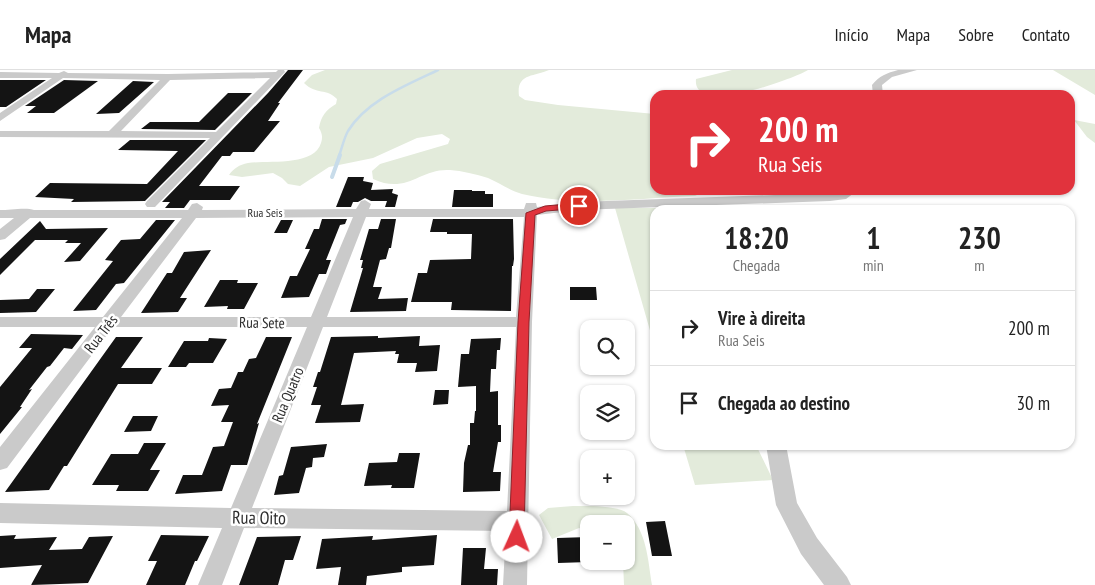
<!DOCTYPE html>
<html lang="pt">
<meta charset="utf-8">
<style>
body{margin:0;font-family:"PT Sans Narrow",sans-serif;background:#f6f6f6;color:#222;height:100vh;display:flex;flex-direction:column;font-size:19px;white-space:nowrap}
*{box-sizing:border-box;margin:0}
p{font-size:16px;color:#767676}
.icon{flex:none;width:28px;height:28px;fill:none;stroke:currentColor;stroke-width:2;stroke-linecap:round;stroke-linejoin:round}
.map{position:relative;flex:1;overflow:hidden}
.panel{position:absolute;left:650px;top:135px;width:425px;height:245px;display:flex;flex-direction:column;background:#fff;border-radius:15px;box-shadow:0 1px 4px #0004}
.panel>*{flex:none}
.banner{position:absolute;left:650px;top:20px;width:425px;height:105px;border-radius:15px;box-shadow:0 1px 4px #0004;background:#e1333d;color:#fff;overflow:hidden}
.controls{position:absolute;left:580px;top:250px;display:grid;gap:10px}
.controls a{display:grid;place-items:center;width:55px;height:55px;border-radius:10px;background:#fff;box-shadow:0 1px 4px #0004;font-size:25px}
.pin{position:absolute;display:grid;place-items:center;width:42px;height:42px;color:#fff;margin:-21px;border:2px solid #fff;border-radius:50%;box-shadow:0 1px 5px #0007}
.me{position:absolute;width:55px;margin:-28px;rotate:2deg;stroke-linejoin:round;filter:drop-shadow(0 0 4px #0008)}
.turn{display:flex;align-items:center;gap:18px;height:105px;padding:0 25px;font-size:22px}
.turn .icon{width:65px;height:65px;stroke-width:2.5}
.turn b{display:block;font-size:35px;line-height:42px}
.eta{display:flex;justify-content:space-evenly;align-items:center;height:85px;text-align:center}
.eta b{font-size:30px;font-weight:600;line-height:35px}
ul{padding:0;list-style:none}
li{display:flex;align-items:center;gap:15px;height:75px;padding:0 25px;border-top:1px solid #e0e0e0}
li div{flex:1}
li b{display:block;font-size:19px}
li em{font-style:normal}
header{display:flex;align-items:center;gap:30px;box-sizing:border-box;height:70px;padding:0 25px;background:#fff;border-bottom:1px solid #e0e0e0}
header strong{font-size:24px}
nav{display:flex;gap:28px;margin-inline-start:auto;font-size:18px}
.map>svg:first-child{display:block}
.green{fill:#e3ebdb}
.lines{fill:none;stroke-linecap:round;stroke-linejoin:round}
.stream-far1{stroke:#c8dcea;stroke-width:2.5}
.stream{stroke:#c8dcea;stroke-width:4}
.building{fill:#141414}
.minor{fill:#cacaca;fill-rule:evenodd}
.route{fill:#e1333d;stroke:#922128}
.labels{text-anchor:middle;stroke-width:5;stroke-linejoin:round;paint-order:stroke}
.far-street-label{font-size:12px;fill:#2d2d2d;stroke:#fff}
.street-label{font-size:15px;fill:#2d2d2d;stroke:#fff}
.near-street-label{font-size:18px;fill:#2d2d2d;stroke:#fff}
</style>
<header>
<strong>Mapa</strong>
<nav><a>Início</a><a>Mapa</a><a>Sobre</a><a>Contato</a></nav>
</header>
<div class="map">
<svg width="1095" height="515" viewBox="0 0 1095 515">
<rect width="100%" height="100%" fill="#fff"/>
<path class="green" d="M325 0H549C534 7 516 3 519 26L525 30 558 35 655 44V120L705 121 695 126C638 128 578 137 522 124 510 121 500 113 488 108 476 104 462 101 450 100 420 98 407 125 373 109L372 101 380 94 448 74 450 69 442 64 417 68 373 88 329 97 300 116 288 114 282 108 273 103 242 107 229 105C234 98 239 95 248 93 267 90 314 97 321 73 323 67 322 63 319 58 321 46 326 40 336 34L337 29C327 18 316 25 304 13L312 5Z
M732 0H808C793 9 692 47 696 9Z
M1053 0H1095V25Z
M1074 50 1095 54V73L1087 67Z
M615 138H699V140H655V278Z
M683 375H756L773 410 695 415Z
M573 436C586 436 617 435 627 443 647 460 648 491 652 515H624L623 491H626V454H589V462L579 458 552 469 539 445 548 438Z"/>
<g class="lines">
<path class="stream-far1" d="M339 86C342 78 344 68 348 61 367 30 407 15 438 0"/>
<path class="stream" d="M332 107 340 85"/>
</g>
<path class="building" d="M288 0H303L278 33H280L268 51H280L254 82H233L230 86H222L199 116H240L230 130H190L184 138H165L170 132H162L268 23Z
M0 10H46L6 37H0Z
M64 10 98 11 54 43H27L36 36H25Z
M133 11 154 12 119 43 96 44Z
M228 23H252L215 60 141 59 150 52H199Z
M130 70H206L145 131 71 132 74 129 35 127 50 113 147 114 178 81 118 80Z
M348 107H364L363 111 373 113 371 120 393 119 392 123 398 125 395 137H385L387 131H371L365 128 358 132H353L351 137H336Z
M454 120H472V121H485V124H493V137H452Z
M322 149H347L345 154 340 155 326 190H331L326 204H319L309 227 281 228 290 206H297L310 179H305L314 159H319Z
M381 149H396L391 178H389L386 189 380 190 373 217H382L378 229 408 228 406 241 350 242 363 198H361L363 190H360L369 159H378Z
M433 149H513L514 189 513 196H512L511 241 451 240 452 232H411L418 203H427L430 190 471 189 472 164H447V162H430Z
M156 150H175L124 213 116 214 96 240 73 241 113 191 105 190 121 170 140 169Z
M281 150H293L287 163H274Z
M40 151 46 159 108 158 80 191 64 192 81 173H65L68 170H35L0 205V189Z
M211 180 180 228H187L178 242 141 243 167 203H172L184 182Z
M220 210H238L237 213H258L244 239H227L228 236 204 237Z
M570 217H596L597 230H570Z
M37 219H55L36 242 0 243V230L29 229Z
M31 264 83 265 72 279 64 278 50 296 47 297 29 320 32 319 20 337H22L0 364V317L32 278H19Z
M378 266V268L420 266 419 276 440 275 437 301 415 302 417 293H397L399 284H395L396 281 354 283 341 335 364 334 360 352 315 353 321 335H311L317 317H313L318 302H320L331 267Z
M116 267H143L121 298H162L152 314H118L67 396H64L49 420 5 422Z
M266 267H292L257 354 259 353 247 395H231L222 421 175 424 183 405H202L213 377 224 376 233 352H221L229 335 211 336 219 319 231 318 238 302H243L249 289 256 288Z
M209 268 227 269 213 293H189L186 297H168L184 271H208Z
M501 268 500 280H497L496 299H491L490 322 498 321V355H501V372H498L493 402H501L500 421 463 422 464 393 468 375H470V353H474L475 341H476V316L458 317 461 284H469L471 269Z
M435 320H449L448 334 433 335Z
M133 346H158L151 361 124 362Z
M144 373H166L150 400H160L148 421H116L119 415H92L111 384H138Z
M327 374 324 387 313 388 312 397 306 398 299 423 274 425 279 406 283 405 291 377Z
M399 383H420L414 418H391L392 415 364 416 369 393 397 392Z
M665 451 672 486H652L646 452Z
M16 465 14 469 57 467 49 480 82 479 89 467 113 466 88 513 31 515 42 495 0 498V466Z
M161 465 209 466 197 491H195L185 515H146L157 491H148Z
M437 465 434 495 402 497V502L367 506 366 515H338L341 497 316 499 322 469 373 466 372 470Z
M301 466 293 490H285L278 515H239L257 467Z
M589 467V492L558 493 557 468Z
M463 478H486L484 499H498L497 515H461Z"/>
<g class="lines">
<path class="minor" d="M278 0H284L285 2 155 137H147L145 134 147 131 210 68 0 67V61H109L160 10 63 8 0 51V43L52 8H0V2L59 3 64 1 68 3 168 4 276 2ZM270 8 216 62 121 61 170 10Z
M898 0H917L892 7 882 15 883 25H873L872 15C879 6 887 3 898 0Z
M843 120H858L846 129 830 131 579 140 537 145 532 252 527 515H503L506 461 244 458 222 515H198L222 458 0 453V433L231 438 307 257H113L7 398 0 400V377L95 257H0V247H103L182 148H30L5 169 0 170V159L14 148H0V140C9 140 27 137 34 140H188L192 134 197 133 203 137 202 140 356 139 361 131 365 130 371 134 369 139H524L526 133H536L537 137 579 132 830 123ZM353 147 311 247H121L196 148ZM366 147H524L516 247H327ZM323 257H516L507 441 252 438Z
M766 375H786L797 433 817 468 847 507 851 515H824L801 484 776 435Z"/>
</g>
<path class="route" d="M579 133 583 134V138L546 141 535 145 529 252 524 467 522 472 517 474 511 472 509 467 518 252 526 143 545 136Z"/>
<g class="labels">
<g class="far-street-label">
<text x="265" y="147">Rua Seis</text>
</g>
<g class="street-label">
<text transform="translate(262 253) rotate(1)" y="5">Rua Sete</text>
<text transform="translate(101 264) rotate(-52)" y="5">Rua Três</text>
<text transform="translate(288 325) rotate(-67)" y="5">Rua Quatro</text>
</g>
<g class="near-street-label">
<text transform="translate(259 448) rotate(1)" y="6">Rua Oito</text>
</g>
</g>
</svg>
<div class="controls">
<a><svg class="icon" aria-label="search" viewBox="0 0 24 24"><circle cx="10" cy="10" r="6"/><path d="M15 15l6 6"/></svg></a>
<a><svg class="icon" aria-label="layers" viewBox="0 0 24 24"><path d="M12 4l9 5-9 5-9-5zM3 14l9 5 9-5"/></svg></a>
<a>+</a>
<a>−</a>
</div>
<div class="pin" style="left:579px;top:136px;background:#d93025"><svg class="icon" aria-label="arrive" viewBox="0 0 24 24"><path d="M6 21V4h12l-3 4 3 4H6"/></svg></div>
<svg class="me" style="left:517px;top:467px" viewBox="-20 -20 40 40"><circle r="19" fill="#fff"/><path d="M0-13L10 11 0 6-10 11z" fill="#e1333d"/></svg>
<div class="banner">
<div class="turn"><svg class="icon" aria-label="right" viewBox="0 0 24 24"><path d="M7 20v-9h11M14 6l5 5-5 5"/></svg><div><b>200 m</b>Rua Seis</div></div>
</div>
<section class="panel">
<div class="eta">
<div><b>18:20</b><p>Chegada</p></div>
<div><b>1</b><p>min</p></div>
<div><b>230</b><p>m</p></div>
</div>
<ul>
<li><svg class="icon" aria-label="right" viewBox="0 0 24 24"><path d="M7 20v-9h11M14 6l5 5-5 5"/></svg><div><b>Vire à direita</b><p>Rua Seis</p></div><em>200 m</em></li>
<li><svg class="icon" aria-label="arrive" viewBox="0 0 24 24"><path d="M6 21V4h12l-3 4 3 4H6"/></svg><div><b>Chegada ao destino</b></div><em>30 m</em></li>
</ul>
</section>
</div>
